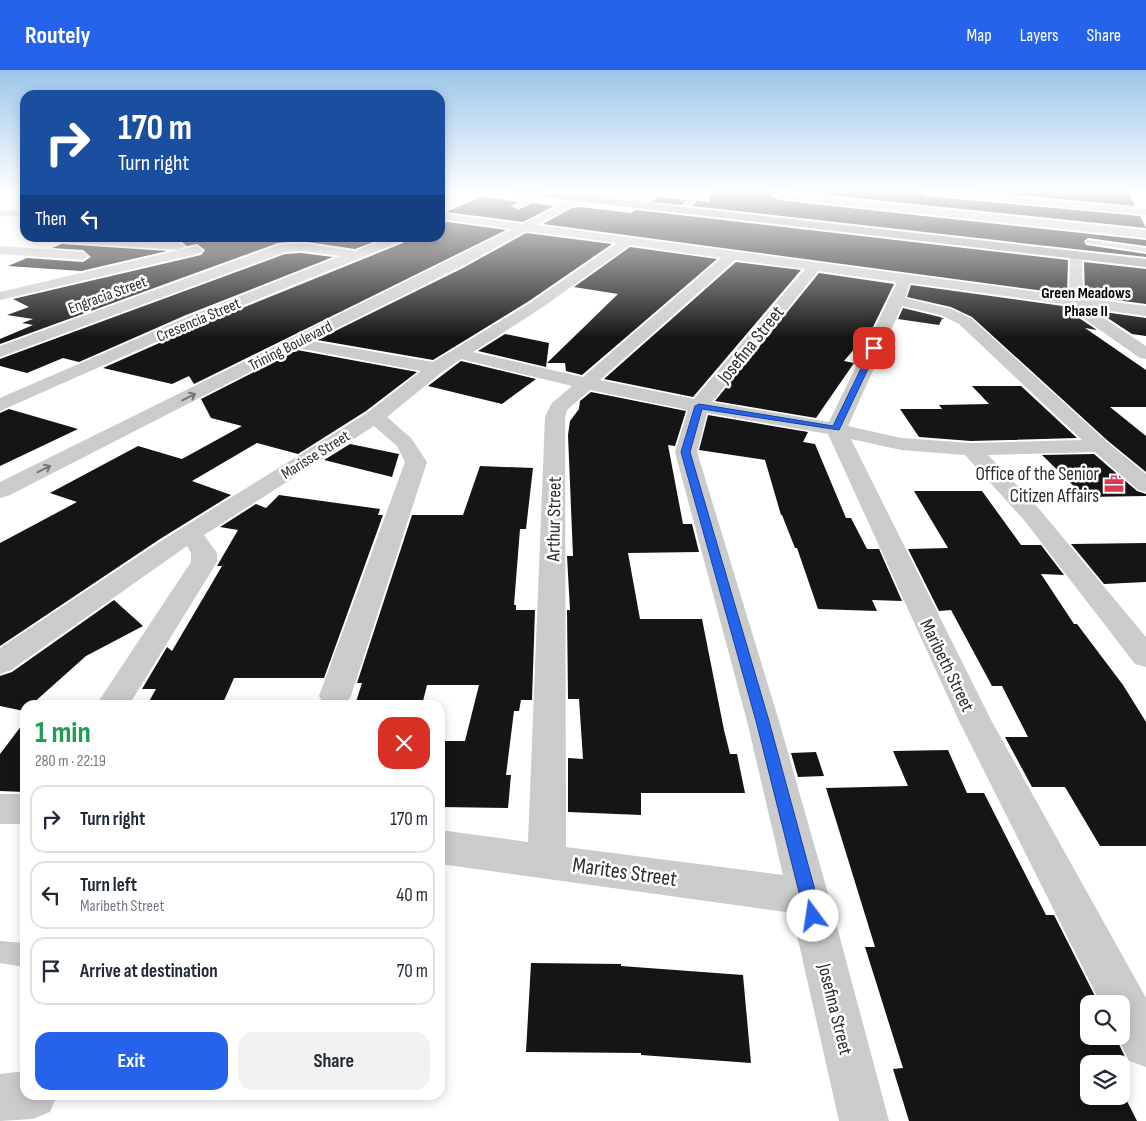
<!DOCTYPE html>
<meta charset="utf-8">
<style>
body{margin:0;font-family:"Sofia Sans Condensed",sans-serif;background:#f2f2f3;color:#1f2937;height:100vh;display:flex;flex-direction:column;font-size:19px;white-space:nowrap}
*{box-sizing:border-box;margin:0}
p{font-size:16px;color:#747a83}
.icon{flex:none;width:28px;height:28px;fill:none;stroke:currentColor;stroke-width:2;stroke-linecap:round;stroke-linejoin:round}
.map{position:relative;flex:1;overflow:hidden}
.panel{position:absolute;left:20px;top:630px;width:425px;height:400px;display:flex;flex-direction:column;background:#fff;border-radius:15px;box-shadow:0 2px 12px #0003}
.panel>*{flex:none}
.banner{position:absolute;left:20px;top:20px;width:425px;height:152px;border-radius:15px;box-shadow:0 2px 12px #0003;background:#1a4fa0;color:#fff;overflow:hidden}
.tools{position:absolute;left:1080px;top:925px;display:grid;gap:10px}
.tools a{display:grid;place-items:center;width:50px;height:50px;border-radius:10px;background:#fff;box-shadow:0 2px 12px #0003;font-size:25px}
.pin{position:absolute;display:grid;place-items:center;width:42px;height:42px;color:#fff;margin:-21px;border-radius:10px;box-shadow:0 2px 8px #0006}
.me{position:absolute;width:55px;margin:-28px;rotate:346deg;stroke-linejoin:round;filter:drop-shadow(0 0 4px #0008)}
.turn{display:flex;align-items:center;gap:18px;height:105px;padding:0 15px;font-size:22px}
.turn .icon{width:65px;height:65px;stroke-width:2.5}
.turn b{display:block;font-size:35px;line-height:42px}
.then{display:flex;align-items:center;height:48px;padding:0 15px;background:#0003;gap:10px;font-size:19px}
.round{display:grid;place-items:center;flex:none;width:52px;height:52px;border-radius:15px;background:#f2f2f3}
.summary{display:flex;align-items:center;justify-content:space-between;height:85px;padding:0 15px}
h1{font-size:30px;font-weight:700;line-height:38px;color:#1e9e55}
.primary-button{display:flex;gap:10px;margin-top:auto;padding:10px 15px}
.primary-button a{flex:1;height:58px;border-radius:15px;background:#2563eb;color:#fff;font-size:20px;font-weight:700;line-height:58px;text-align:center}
.primary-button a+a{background:#f2f2f3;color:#1f2937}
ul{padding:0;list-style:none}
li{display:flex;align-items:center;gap:15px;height:68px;margin:0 10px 8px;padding:0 5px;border:2px solid #e0e1e3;border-radius:15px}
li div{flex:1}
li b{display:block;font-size:19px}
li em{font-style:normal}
header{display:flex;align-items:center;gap:30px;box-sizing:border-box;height:70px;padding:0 25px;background:#2563eb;color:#fff}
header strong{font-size:24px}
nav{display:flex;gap:28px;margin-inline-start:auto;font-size:18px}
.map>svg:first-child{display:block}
.green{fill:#e6ebdd}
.building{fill:#151515}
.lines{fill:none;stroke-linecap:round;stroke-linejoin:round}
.service{fill:#cbcbcb;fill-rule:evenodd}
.minor{fill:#cbcbcb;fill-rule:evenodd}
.trunk{fill:#9e9e9e;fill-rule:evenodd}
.oneway{stroke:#757575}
.route{fill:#2563eb;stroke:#184099}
.labels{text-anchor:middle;stroke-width:5;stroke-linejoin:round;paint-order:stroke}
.far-neighbourhood-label{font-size:16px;font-weight:bold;fill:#000;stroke:#fff}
.far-street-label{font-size:16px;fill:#2e2e2e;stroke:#fff}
.street-label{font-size:19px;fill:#2e2e2e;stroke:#fff}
.poi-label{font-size:19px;fill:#2e2e2e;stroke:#fff;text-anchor:end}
.near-street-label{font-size:22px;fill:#2e2e2e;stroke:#fff}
</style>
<header>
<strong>Routely</strong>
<nav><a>Map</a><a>Layers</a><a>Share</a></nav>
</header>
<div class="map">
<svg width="1146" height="1051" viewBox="0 0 1146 1051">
<rect width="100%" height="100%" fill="#fff"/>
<path class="green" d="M553 121H676L659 133Z"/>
<path class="building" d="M710 121H769L773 128 786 131 1146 170V176L1088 168 1084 171 1086 175 1146 184V187L692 136 697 131 710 132Z
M788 121H918L925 126 1140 146 1146 158Z
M974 121H1128L1135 136Z
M482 127 519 132 511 136 518 140 532 133 554 136 523 152 446 142Z
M660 127 687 130 682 135 651 132Z
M580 137 631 143 636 140 1068 190 1067 224 543 154 572 138Z
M440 151 506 160 194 314 189 306 172 314 103 298 200 255 403 173 406 168H440Z
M526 163 612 174 529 231 433 290 317 270 463 198Z
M130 168H384L355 179 301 171 278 173 0 274V269L33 255 22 253 33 249 7 245 29 237 13 229 201 185 205 180 197 174 187 176 179 170Z
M62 174 167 181 81 201 8 196 27 188 83 192 91 187 83 180 52 178Z
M630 177 717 189 582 305 566 301 565 293H547L618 224 574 217Z
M301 183 333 187 186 245 79 292 63 288 27 303 0 296V289L285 184Z
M736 192 801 200 693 327 604 309Z
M1084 192 1146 199V234L1085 226Z
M819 203 894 214 873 257 844 291 854 293 816 348 715 331Z
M911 215 1070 237 1079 248 1097 260 1085 258 1146 300V337H1110L1146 366V402L1108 371 972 247 951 237 907 227Z
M903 238 940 247 944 249H942L939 255 898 249Z
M1097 241 1146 248V266L1132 264Z
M505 264 549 273 546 297 478 281Z
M297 280 417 302 366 341 298 384 257 373 192 411 231 425 160 469 0 576V473L77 432 50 423 138 376 182 389 242 356 211 348 201 329Z
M461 291 536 309 502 334 428 316Z
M972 316H1021L1077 368 971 371 919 367 900 339H942L939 335 989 334Z
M591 322 686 341 675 376 668 375 683 454H692L699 482 628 483 640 549H702L724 660 730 684H737L745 723H641V745L568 742V688L583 689 579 629H568L567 540H570L567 486H573L568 365 570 351 579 339 580 331Z
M9 339 78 359 0 396V343Z
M708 345 808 362 803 372 815 374 846 448H851L867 479H879L902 531 872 530 877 541 818 539 797 478H795L782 445H781L765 390 699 380Z
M350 374 399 384 392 407 324 390Z
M1094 384 1137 421 1146 424V426L1085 427 1042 385Z
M480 396 533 398 526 459H520L514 535H516V540H535L532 630H521L519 641H514L506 705H511L508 738 440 737V671H465L479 615H427L422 635H355L362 613H357L412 445H463Z
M914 421H982L1021 475H1041L1064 505 1041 504 1074 554H1077L1123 615 1146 652V776H1100L1065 717H1032L1005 667H1028L1002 616H992L951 540 939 541 908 479 948 478Z
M279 425 380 439 378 445H383L324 608H234L222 635H147L156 619H142L167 577 172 581 222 496H217L238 460 220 457 256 434 266 438Z
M1146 473V512L1104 514 1071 474Z
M114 530 143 556 86 586 31 635H25L24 641 0 636V606L12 602Z
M25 651V722L0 721V684Z
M948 680 967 723H984L1046 845H1054L1099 934H1089V966H1115L1126 989 1107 990 1109 994H1089V1026H1121V1019L1137 1051H909L893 999 903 998 865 877H875L826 718 908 716 893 681Z
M816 682 824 706 798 707 791 683Z
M531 893 621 894V896L743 905 751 993 641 985V983L526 982Z"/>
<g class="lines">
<path class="service" d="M545 121H562L642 131 639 133Z
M544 122 546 125 518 138 513 137Z
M697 123 702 124 684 141H680V139Z
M1088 170 1146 178V182L1086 173V171Z
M0 871 25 873V897L0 893Z"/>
<path class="minor" d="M771 121 1146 160V168L786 129 773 126Z
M920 121H956L1146 139V145L925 124Z
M580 125 585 128 584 130 537 155 1069 226 1070 184 1076 180 1082 184 1083 228 1146 236V246L1089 238 1146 276V289L1140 288 1080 246 1071 235 910 213 905 228 951 239 971 248 1107 372 1146 404V422L1138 420 1095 382 988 385 1040 440 1146 567V597L1135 594 1024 450 965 385 901 380 851 369 991 650 1146 928V997L1129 991 1117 966H1121V934H1101L959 651 828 364 707 343 697 382 779 651 829 827 889 1051H839L792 843 440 794V760L528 772 545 347 551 334 572 316 461 289 442 302 387 347 411 368 427 392 351 626 346 634 326 635 324 634 319 626 405 392 397 376 374 356 204 465 217 483V492L129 635H96L191 492V483L187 476 11 600 0 604V578L161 471 367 343 421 301 297 278 8 426 0 428V412L512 159 440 149V143L523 154ZM526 161 617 173 530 233 433 292 311 271 462 196ZM630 175 721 188 583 307 473 282 540 239ZM735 190 805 199 694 329 600 310ZM818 201 897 212 829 352 712 332ZM902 236 941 245 959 254 1082 370 971 373 901 368 848 356ZM590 320 688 340 675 382 747 651 783 805 566 777 565 347 567 340Z
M0 140 25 141V147L0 146Z
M51 168H105L179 172 185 176 179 180 57 172Z
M388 168H404L402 171 199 253 0 341V328L187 247 340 186 301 181 285 182 0 287V276L279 175 301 173 355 181Z
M0 176 83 182 89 186 83 190 0 184Z
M197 176 203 180 201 183 0 230V222Z
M0 724H25V754H0Z
M25 1001V1025H57L50 1042 33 1049 0 1051V1004Z"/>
<path class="trunk" d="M510 121H541L1146 189V197L515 124Z"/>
</g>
<defs><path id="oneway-shaft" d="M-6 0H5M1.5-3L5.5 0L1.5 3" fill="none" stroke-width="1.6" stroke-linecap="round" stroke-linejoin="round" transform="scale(1.25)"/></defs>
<g class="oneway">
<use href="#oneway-shaft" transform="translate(189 327) rotate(-27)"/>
<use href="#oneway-shaft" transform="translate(44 399) rotate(-27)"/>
</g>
<linearGradient id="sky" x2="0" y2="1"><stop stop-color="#9cc6e9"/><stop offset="0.45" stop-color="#fff"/><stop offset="1" stop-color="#fff" stop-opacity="0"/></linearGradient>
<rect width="1146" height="268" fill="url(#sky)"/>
<path class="route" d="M874 276 878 278 839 360 702 339 690 382 769 651 822 846 819 852 813 854 807 852 805 846 756 651 681 382 695 336 699 334 833 356 871 278Z"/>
<defs>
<symbol id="office-bare" viewBox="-9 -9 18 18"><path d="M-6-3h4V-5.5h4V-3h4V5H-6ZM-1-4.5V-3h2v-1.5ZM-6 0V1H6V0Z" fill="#dd3955" stroke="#fff" stroke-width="2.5" paint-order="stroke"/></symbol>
</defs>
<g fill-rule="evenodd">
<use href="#office-bare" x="1100" y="400" width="28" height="28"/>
</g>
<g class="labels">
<g class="far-neighbourhood-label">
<text x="1086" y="228">Green Meadows<tspan x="1086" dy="18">Phase II</tspan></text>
</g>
<g class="far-street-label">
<text transform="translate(107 224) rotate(-20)" y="6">Engracia Street</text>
<text transform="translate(198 249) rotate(-23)" y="6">Cresencia Street</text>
<text transform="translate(290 275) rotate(-27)" y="6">Trining Boulevard</text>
<text transform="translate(315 384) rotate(-32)" y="6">Marisse Street</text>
</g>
<g class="street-label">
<text transform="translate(750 274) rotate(-51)" y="7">Josefina Street</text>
<text transform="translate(553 449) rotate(-89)" y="7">Arthur Street</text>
<text transform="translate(948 595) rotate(64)" y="7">Maribeth Street</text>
<text transform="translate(836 939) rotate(76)" y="7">Josefina Street</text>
</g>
<g class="poi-label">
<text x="1099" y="410">Office of the Senior<tspan x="1099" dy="22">Citizen Affairs</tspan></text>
</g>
<g class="near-street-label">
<text transform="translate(625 801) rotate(8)" y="8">Marites Street</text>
</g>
</g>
</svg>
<div class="tools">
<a><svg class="icon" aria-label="search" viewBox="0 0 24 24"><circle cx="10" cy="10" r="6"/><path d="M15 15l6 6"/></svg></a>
<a><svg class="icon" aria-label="layers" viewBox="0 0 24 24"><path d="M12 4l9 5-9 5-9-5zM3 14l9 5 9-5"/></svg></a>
</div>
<div class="pin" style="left:874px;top:278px;background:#d93025"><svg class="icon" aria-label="arrive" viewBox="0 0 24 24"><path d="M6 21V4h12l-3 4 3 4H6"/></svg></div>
<svg class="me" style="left:813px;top:846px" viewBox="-20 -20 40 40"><circle r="19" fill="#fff"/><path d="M0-13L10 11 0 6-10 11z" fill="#2563eb"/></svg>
<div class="banner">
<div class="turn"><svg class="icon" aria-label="right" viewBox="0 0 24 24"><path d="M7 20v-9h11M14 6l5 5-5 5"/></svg><div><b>170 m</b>Turn right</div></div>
<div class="then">Then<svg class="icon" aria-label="left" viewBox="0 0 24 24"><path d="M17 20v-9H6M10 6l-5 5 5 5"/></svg></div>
</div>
<section class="panel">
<div class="summary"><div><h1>1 min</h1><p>280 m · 22:19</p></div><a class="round" style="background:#d93025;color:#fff"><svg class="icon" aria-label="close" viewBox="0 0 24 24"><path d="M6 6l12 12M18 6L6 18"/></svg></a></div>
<ul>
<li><svg class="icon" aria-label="right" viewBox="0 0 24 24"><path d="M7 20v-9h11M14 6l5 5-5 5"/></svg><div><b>Turn right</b></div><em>170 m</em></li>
<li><svg class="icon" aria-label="left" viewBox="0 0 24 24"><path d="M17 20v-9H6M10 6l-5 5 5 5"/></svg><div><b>Turn left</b><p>Maribeth Street</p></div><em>40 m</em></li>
<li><svg class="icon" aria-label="arrive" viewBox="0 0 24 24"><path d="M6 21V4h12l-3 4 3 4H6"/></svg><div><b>Arrive at destination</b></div><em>70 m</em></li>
</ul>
<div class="primary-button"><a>Exit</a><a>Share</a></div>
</section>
</div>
